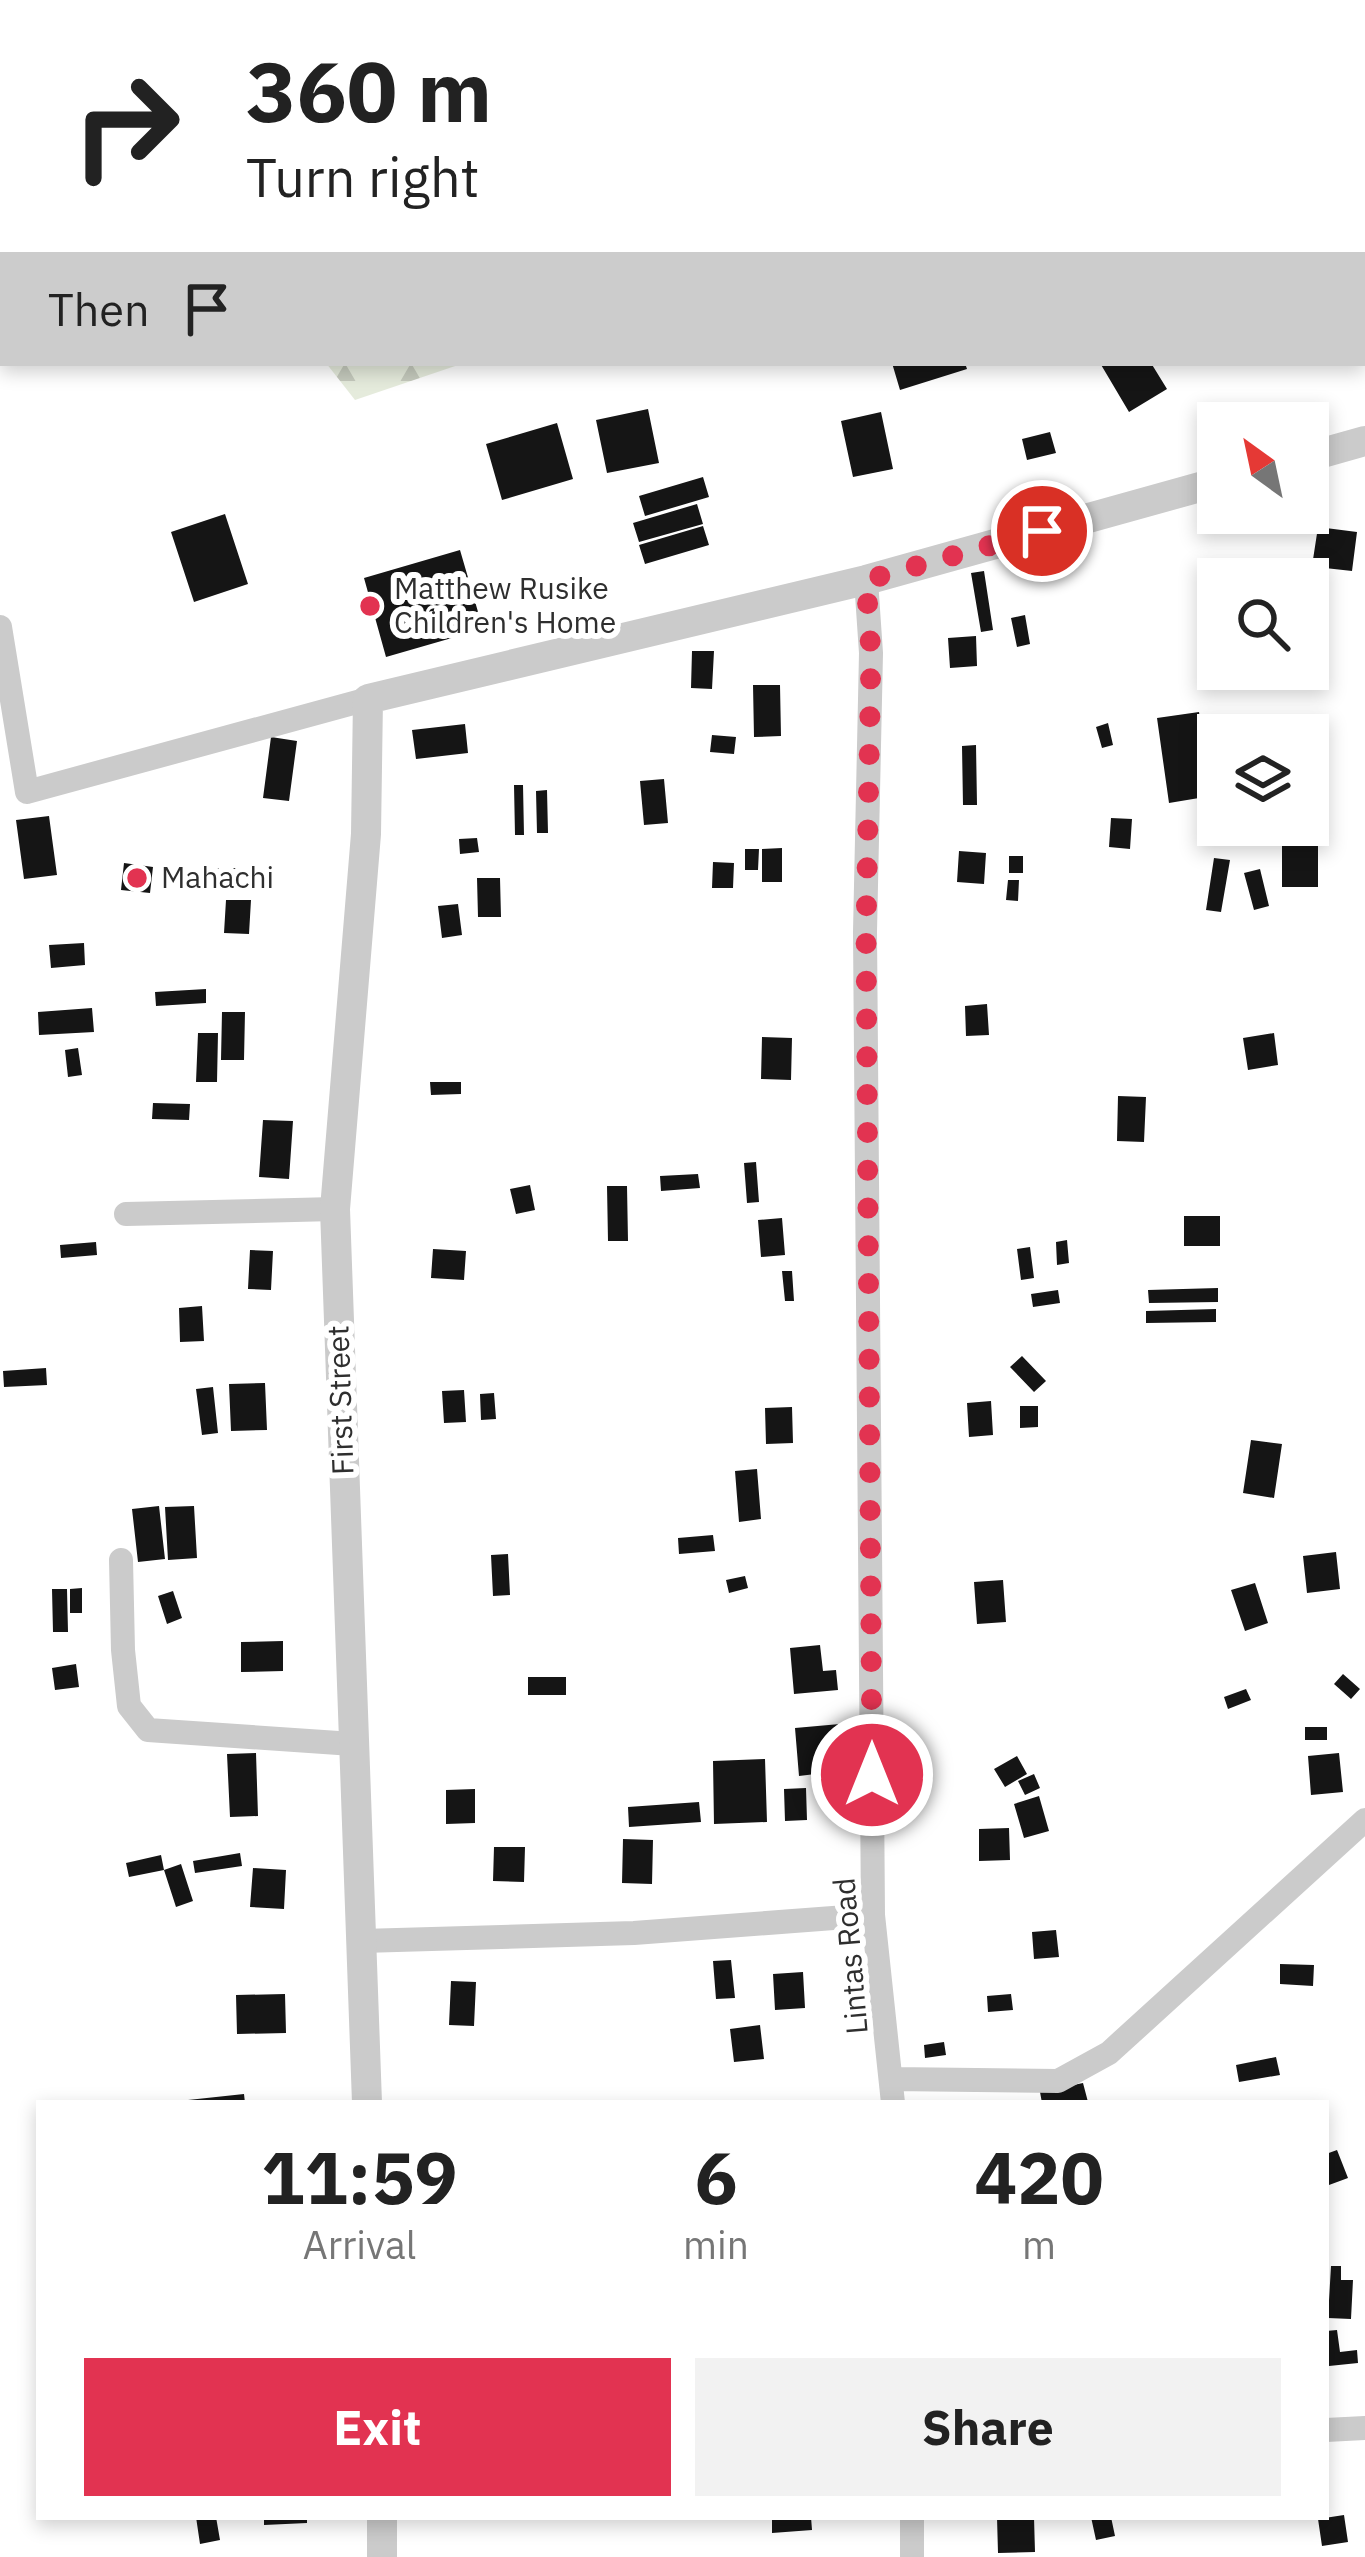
<!DOCTYPE html>
<style>
body{margin:0;font-family:"IBM Plex Sans",sans-serif;background:#f2f2f2;color:#222;height:100vh;display:flex;flex-direction:column;font-size:45px;white-space:nowrap}
*{box-sizing:border-box;margin:0}
p{font-size:39px;color:#767676}
.icon{flex:none;width:66px;height:66px;fill:none;stroke:currentColor;stroke-width:2;stroke-linecap:round;stroke-linejoin:round}
.map{position:relative;flex:1;overflow:hidden}
.panel{position:absolute;left:36px;top:2100px;width:1293px;height:420px;display:flex;flex-direction:column;background:#fff;border-radius:0px;box-shadow:0 6px 18px #0003}
.panel>*{flex:none}
.banner{position:absolute;left:0px;top:0px;width:1365px;height:366px;box-shadow:0 6px 18px #0003;background:#fff;color:#222;overflow:hidden}
.needle{width:78px;rotate:327deg}
.buttons{position:absolute;left:1197px;top:402px;display:grid;gap:24px}
.buttons a{display:grid;place-items:center;width:132px;height:132px;border-radius:0px;background:#fff;box-shadow:0 6px 18px #0003;font-size:60px}
.pin{position:absolute;display:grid;place-items:center;width:102px;height:102px;color:#fff;margin:-51px;border:6px solid #fff;border-radius:50%;box-shadow:0 3px 12px #0007}
.me{position:absolute;width:132px;margin:-66px;rotate:0deg;stroke-linejoin:round;filter:drop-shadow(0 0 9px #0008)}
.turn{display:flex;align-items:center;gap:42px;height:252px;padding:0 48px;font-size:54px}
.turn .icon{width:156px;height:156px;stroke-width:2.5}
.turn b{display:block;font-size:84px;line-height:102px}
.then{display:flex;align-items:center;height:114px;padding:0 48px;background:#0003;gap:24px;font-size:45px}
.eta{display:flex;justify-content:space-evenly;align-items:center;height:204px;text-align:center}
.eta b{font-size:72px;font-weight:700;line-height:84px}
.primary-button{display:flex;gap:24px;margin-top:auto;padding:24px 48px}
.primary-button a{flex:1;height:138px;border-radius:0px;background:#e23351;color:#fff;font-size:48px;font-weight:700;line-height:138px;text-align:center}
.primary-button a+a{background:#f2f2f2;color:#222}
.map>svg:first-child{display:block}
.forest{fill:url(#forest-firs)}
.building{fill:#151515}
.lines{fill:none;stroke-linecap:round;stroke-linejoin:round}
.minor{stroke:#cbcbcb;stroke-width:24}
.tertiary{stroke:#cbcbcb;stroke-width:30}
.route{stroke:#e23351;stroke-width:21;stroke-dasharray:0 37.8}
.poi-dot{fill:#e23351;stroke:#fff;stroke-width:4.5}
.labels{text-anchor:middle;stroke-width:12;stroke-linejoin:round;paint-order:stroke}
.poi-label{font-size:30px;fill:#2e2e2e;stroke:#fff;text-anchor:start}
.street-label{font-size:30px;fill:#2e2e2e;stroke:#fff}
</style>
<div class="map">
<svg width="1365" height="2557" viewBox="0 0 1365 2557">
<defs>
<pattern id="forest-firs" width="22" height="20" patternUnits="userSpaceOnUse" patternTransform="scale(3)"><rect width="22" height="20" fill="#e5ebdc"/><path d="M5 1l3.5 6h-7zM16 11l3.5 6h-7z" fill="#c5cabd"/></pattern>
</defs>
<rect width="100%" height="100%" fill="#fff"/>
<path class="forest" d="M326 363H464L355 400Z"/>
<path class="building" d="M892 363H965L967 369 900 390Z
M1100 363H1151L1167 389 1129 412Z
M648 409 659 463 607 473 596 420Z
M881 412 893 469 853 477 841 421Z
M557 423 573 479 502 500 486 444Z
M1050 432 1056 453 1027 460 1022 439Z
M703 477 709 497 645 516 639 496Z
M697 504 703 524 639 542 633 523Z
M225 514 248 584 194 602 171 532Z
M703 526 709 545 645 564 639 545Z
M1318 527 1357 532 1352 571 1325 568 1324 580 1310 579Z
M460 550 483 629 386 657 364 578Z
M984 571 993 630 981 632 971 573Z
M1025 615 1030 644 1017 647 1011 618Z
M976 636 977 666 950 668 948 638Z
M692 651H714L712 689 691 688Z
M753 685H780L781 736 754 737Z
M1199 712 1211 796 1169 803 1157 718Z
M1108 723 1113 745 1102 748 1096 727Z
M465 724 468 753 416 759 412 730Z
M712 735 736 737 734 754 710 752Z
M271 737 297 741 289 801 263 798Z
M976 745 977 805H963L962 746Z
M664 779 668 823 644 825 640 781Z
M514 785H523L524 835H515Z
M547 790 548 833H537L536 791Z
M49 816 57 875 24 879 16 820Z
M1111 818 1132 819 1130 849 1109 847Z
M477 838 479 852 460 854 459 839Z
M1318 842V887H1282V843Z
M782 848V882H762V849Z
M745 849H759L758 870H745Z
M959 851 986 853 984 884 957 882Z
M1009 856H1023V873H1009Z
M1214 858 1230 860 1221 912 1206 910Z
M713 862 734 863 733 888H712Z
M124 863 153 867 150 893 121 890Z
M210 868H247L246 887H210Z
M1260 869 1269 906 1254 910 1244 873Z
M477 878H500L501 917H478Z
M1008 880H1019L1018 901 1006 900Z
M226 900H251L249 934 224 933Z
M458 904 462 935 442 938 438 906Z
M84 943 85 965 51 968 49 945Z
M206 989V1003L156 1006 155 992Z
M987 1004 989 1035 966 1036 965 1006Z
M92 1008 94 1032 39 1035 38 1012Z
M222 1012H245L244 1060H221Z
M198 1033H218L217 1082H196Z
M1274 1033 1278 1065 1248 1070 1243 1038Z
M762 1037 792 1038 791 1080 761 1079Z
M78 1048 82 1075 68 1077 65 1050Z
M430 1082H461V1094L431 1095Z
M1118 1096 1146 1097 1144 1142 1117 1141Z
M153 1103 190 1104 189 1120 152 1119Z
M263 1120 293 1121 289 1179 259 1177Z
M756 1162 759 1202 747 1203 744 1163Z
M698 1174 700 1188 661 1191 660 1176Z
M530 1185 535 1210 516 1214 510 1189Z
M607 1186H627L628 1241H608Z
M1184 1216H1220V1246H1184Z
M782 1218 785 1255 761 1257 758 1220Z
M1067 1240 1069 1263 1057 1265 1056 1242Z
M96 1242 97 1255 61 1258 60 1245Z
M1030 1247 1034 1278 1021 1280 1017 1249Z
M433 1249 466 1251 464 1280 431 1278Z
M250 1250 273 1251 271 1290 248 1289Z
M782 1271H792L794 1301H785Z
M1218 1288V1302L1149 1303 1148 1290Z
M1058 1290 1060 1303 1033 1307 1031 1294Z
M202 1306 204 1341 180 1342 179 1308Z
M1216 1309V1322L1146 1323V1311Z
M1022 1356 1046 1381 1034 1392 1010 1367Z
M46 1368 47 1385 4 1387 3 1371Z
M265 1383 267 1430 231 1431 229 1384Z
M213 1387 218 1433 202 1435 196 1389Z
M464 1390 466 1422 444 1423 442 1391Z
M494 1393 496 1419 481 1420 480 1394Z
M991 1401 993 1435 969 1437 967 1403Z
M1020 1406H1038V1427L1020 1428Z
M792 1407 793 1443 766 1444 765 1408Z
M1251 1440 1282 1444 1274 1498 1243 1493Z
M757 1469 761 1519 739 1522 735 1471Z
M159 1506 165 1559 138 1562 132 1509Z
M194 1506 197 1558 168 1560 165 1507Z
M713 1535 715 1551 679 1554 678 1538Z
M1336 1552 1340 1589 1307 1593 1303 1556Z
M508 1554 510 1595 493 1596 491 1555Z
M745 1576 748 1588 729 1593 726 1580Z
M1003 1580 1006 1622 977 1624 974 1582Z
M1255 1583 1268 1623 1245 1631 1231 1590Z
M82 1588V1613H70V1589Z
M52 1589H67L68 1632H53Z
M173 1591 182 1618 167 1624 158 1596Z
M283 1641V1671L241 1672V1642Z
M820 1645 823 1671 836 1670 838 1690 794 1694 790 1648Z
M76 1664 79 1687 55 1690 52 1668Z
M1343 1674 1360 1689 1351 1699 1334 1684Z
M528 1677H566V1695H528Z
M1246 1689 1251 1700 1228 1709 1224 1697Z
M840 1724 842 1746 830 1747 832 1772 799 1776 795 1728Z
M1305 1727H1327V1740H1305Z
M256 1753 258 1816 230 1817 227 1754Z
M1339 1753 1343 1792 1311 1795 1308 1756Z
M1017 1756 1027 1774 1005 1787 994 1769Z
M765 1759 767 1822 714 1824 713 1761Z
M1034 1774 1040 1788 1025 1795 1018 1781Z
M806 1788 807 1820 785 1821 784 1789Z
M475 1789V1823L446 1824V1790Z
M1039 1796 1049 1831 1024 1838 1014 1804Z
M699 1802 701 1822 629 1827 628 1807Z
M1009 1828 1010 1860 979 1861V1829Z
M623 1839 653 1840 652 1884 622 1883Z
M494 1847H525L524 1882 493 1881Z
M240 1853 242 1866 195 1873 193 1861Z
M161 1855 164 1870 181 1864 193 1901 176 1907 164 1870 129 1877 126 1863Z
M253 1868 286 1870 284 1909 250 1907Z
M1056 1930 1059 1957 1034 1959 1032 1932Z
M731 1960 735 1998 716 1999 713 1961Z
M1280 1964 1314 1965 1313 1986 1280 1984Z
M803 1972 805 2008 775 2010 773 1974Z
M451 1981 476 1982 474 2026 449 2025Z
M285 1994 286 2033 237 2034 236 1995Z
M1011 1994 1013 2010 988 2012 987 1996Z
M760 2025 764 2059 734 2062 730 2029Z
M944 2042 946 2055 925 2058 924 2045Z
M1276 2057 1280 2075 1239 2082 1236 2065Z
M1083 2083 1088 2102 1042 2103 1040 2092Z
M244 2094 245 2103H188V2100Z
M1337 2150 1348 2178 1329 2185 1326 2154Z
M1331 2266H1341V2280H1353L1351 2319 1328 2318Z
M1337 2330 1340 2352 1357 2350 1358 2363 1329 2366 1326 2331Z
M1344 2515 1348 2542 1322 2546 1318 2519Z
M196 2517H216L220 2540 200 2544Z
M264 2517H307V2523L264 2525Z
M772 2517H811L812 2530 772 2533Z
M997 2517H1034L1035 2552 998 2553Z
M1091 2517H1111L1115 2536 1096 2540Z"/>
<g class="lines">
<path class="minor" d="M1124 0V3
M1362 198 1365 200
M866 580 871 653 865 932 873 1915 893 2103
M0 627 27 792 368 699
M126 1214 335 1209
M121 1560 123 1650 129 1706 148 1730 353 1744
M362 1941 634 1933 873 1915
M892 2079 1058 2081 1109 2053 1365 1820
M1326 2430 1365 2428
M912 2557V2517"/>
<path class="tertiary" d="M1308 457 1365 441
M367 2103 335 1209 366 834 368 699 866 580 1218 482
M382 2557V2517"/>
</g>
<g class="lines">
<path class="route" d="M872 1775 866 932 871 653 866 580 1042 531"/>
</g>
<g class="poi-dot">
<circle cx="370" cy="606" r="12"/>
<circle cx="137" cy="878" r="12"/>
</g>
<g class="labels">
<g class="poi-label">
<text x="394" y="599">Matthew Rusike<tspan x="394" dy="34">Children's Home</tspan></text>
<text x="161" y="888">Mahachi</text>
</g>
<g class="street-label">
<text transform="translate(341 1400) rotate(-92)" y="10">First Street</text>
<text transform="translate(851 1956) rotate(-95)" y="10">Lintas Road</text>
</g>
</g>
</svg>
<div class="buttons">
<a><svg class="needle" viewBox="-14 -14 28 28"><path d="M0-13l5 13h-10z" fill="#e53935"/><path d="M0 13l5-13h-10z" fill="#767676"/></svg></a>
<a><svg class="icon" aria-label="search" viewBox="0 0 24 24"><circle cx="10" cy="10" r="6"/><path d="M15 15l6 6"/></svg></a>
<a><svg class="icon" aria-label="layers" viewBox="0 0 24 24"><path d="M12 4l9 5-9 5-9-5zM3 14l9 5 9-5"/></svg></a>
</div>
<div class="pin" style="left:1042px;top:531px;background:#d93025"><svg class="icon" aria-label="arrive" viewBox="0 0 24 24"><path d="M6 21V4h12l-3 4 3 4H6"/></svg></div>
<svg class="me" style="left:872px;top:1775px" viewBox="-20 -20 40 40"><circle r="17" fill="#e23351" stroke="#fff" stroke-width="3"/><path d="M0-11L8 9 0 5-8 9z" fill="#fff"/></svg>
<div class="banner">
<div class="turn"><svg class="icon" aria-label="right" viewBox="0 0 24 24"><path d="M7 20v-9h11M14 6l5 5-5 5"/></svg><div><b>360 m</b>Turn right</div></div>
<div class="then">Then<svg class="icon" aria-label="arrive" viewBox="0 0 24 24"><path d="M6 21V4h12l-3 4 3 4H6"/></svg></div>
</div>
<section class="panel">
<div class="eta">
<div><b>11:59</b><p>Arrival</p></div>
<div><b>6</b><p>min</p></div>
<div><b>420</b><p>m</p></div>
</div>
<div class="primary-button"><a>Exit</a><a>Share</a></div>
</section>
</div>
